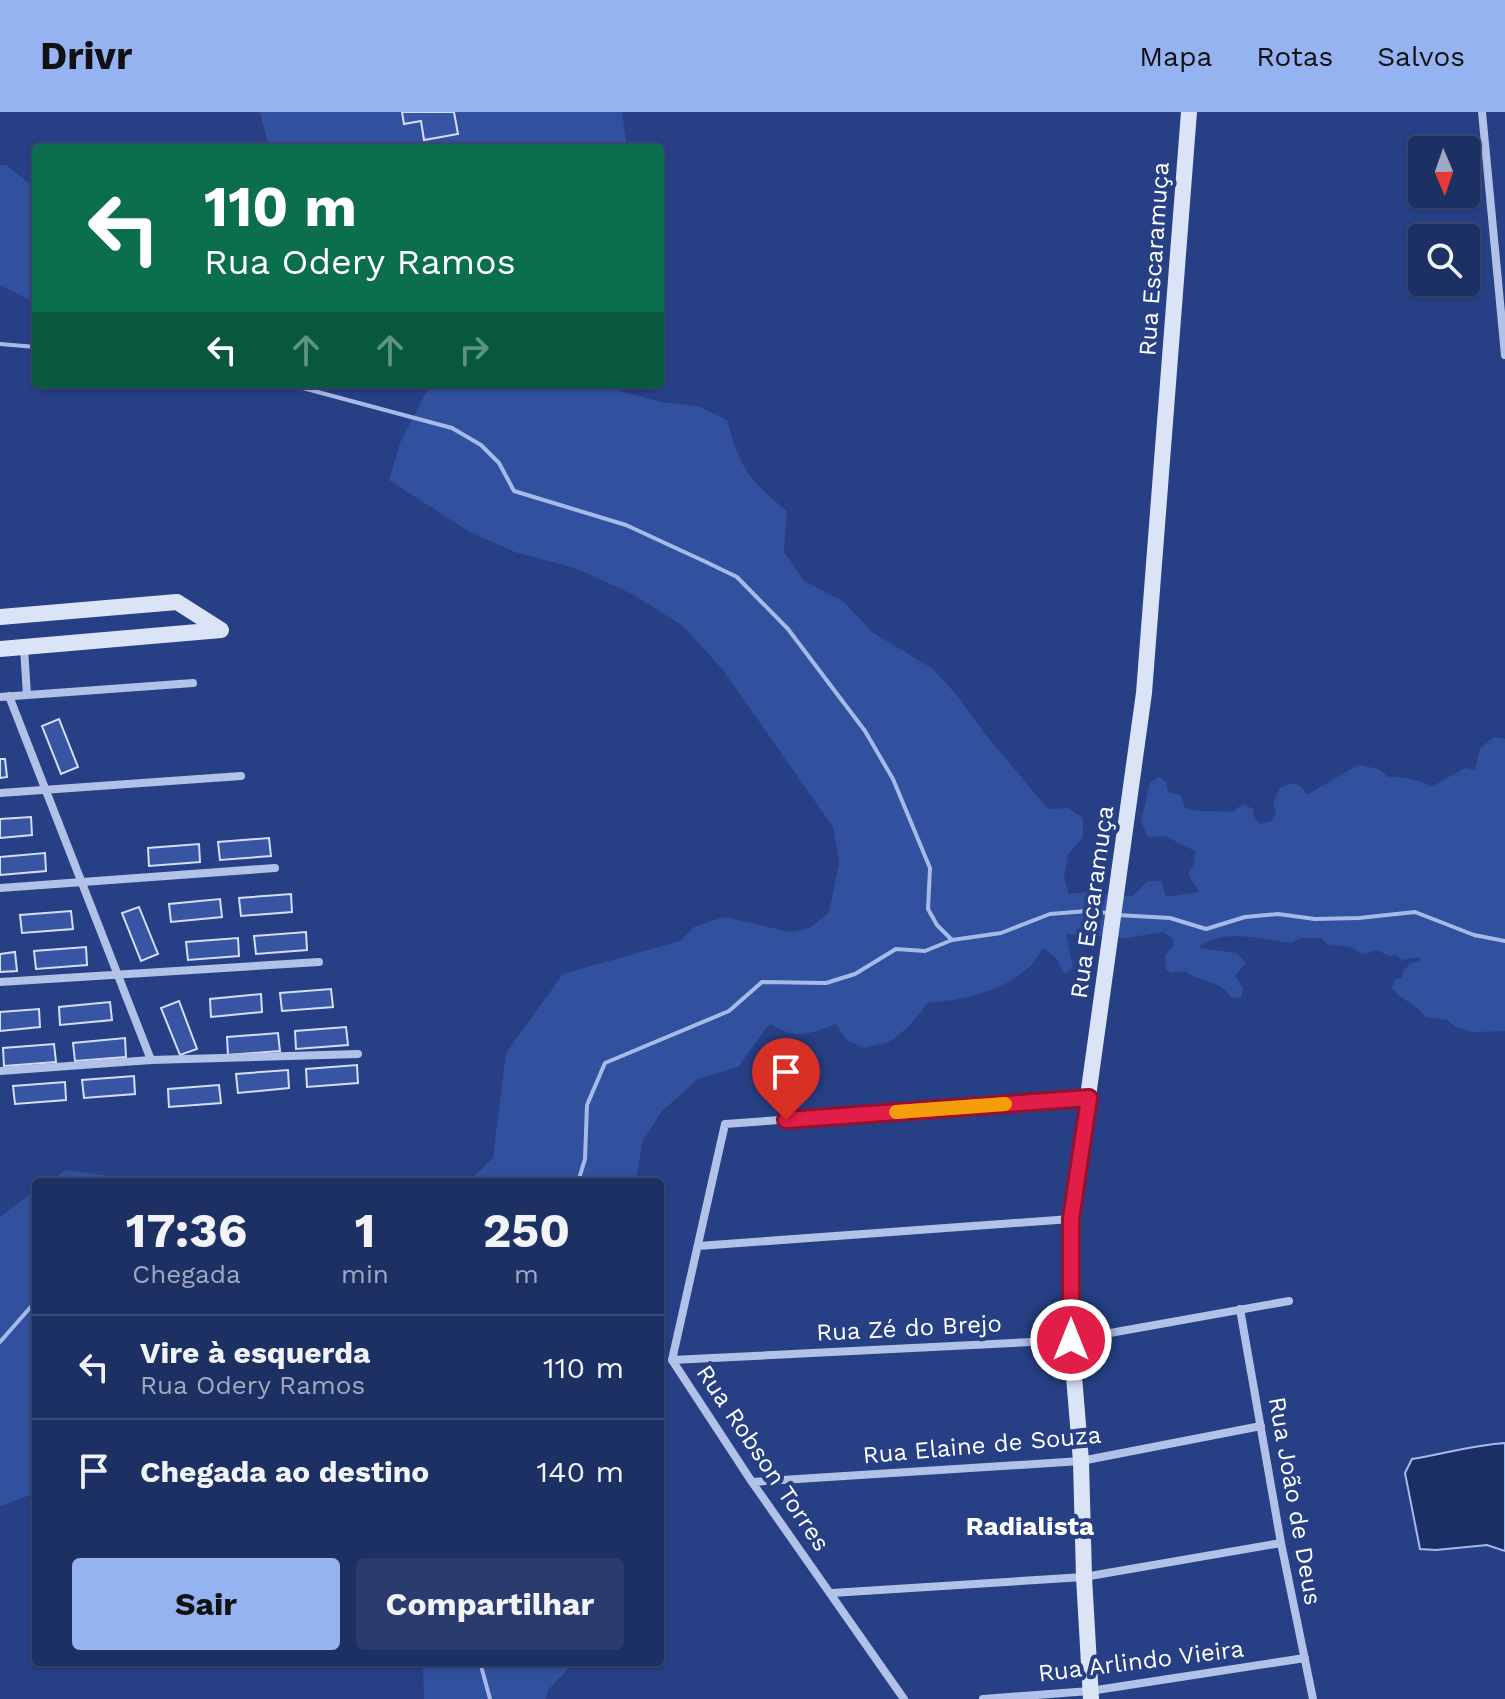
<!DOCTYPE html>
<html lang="pt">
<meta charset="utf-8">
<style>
body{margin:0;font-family:"Work Sans",sans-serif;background:#2a3c6d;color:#f1f3f6;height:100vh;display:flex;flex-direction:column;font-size:30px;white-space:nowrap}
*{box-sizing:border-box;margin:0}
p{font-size:26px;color:#a0a9bf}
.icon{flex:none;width:44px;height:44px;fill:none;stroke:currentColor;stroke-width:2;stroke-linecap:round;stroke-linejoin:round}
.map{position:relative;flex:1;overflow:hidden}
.side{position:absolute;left:32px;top:1066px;width:632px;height:488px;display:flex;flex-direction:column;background:#1d3064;border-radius:8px;box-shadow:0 2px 6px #0004,0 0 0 2px #3b4b78}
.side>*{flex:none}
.top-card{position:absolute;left:32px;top:32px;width:632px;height:244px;border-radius:8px;box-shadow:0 2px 6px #0004,0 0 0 2px #3b4b78;background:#0b6e4f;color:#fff;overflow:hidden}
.needle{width:52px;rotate:178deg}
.tools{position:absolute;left:1408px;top:24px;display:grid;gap:16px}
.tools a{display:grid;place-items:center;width:72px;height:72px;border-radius:8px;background:#1d3064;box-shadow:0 2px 6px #0004,0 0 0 2px #3b4b78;font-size:40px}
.pin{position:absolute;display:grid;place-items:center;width:68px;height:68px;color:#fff;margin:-82px -34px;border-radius:50% 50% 50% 0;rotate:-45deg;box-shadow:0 0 8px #0007}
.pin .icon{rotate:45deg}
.me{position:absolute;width:88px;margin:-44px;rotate:0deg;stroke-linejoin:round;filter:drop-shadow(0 0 6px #0008)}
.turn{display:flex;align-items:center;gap:28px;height:168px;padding:0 40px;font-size:36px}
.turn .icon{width:104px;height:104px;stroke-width:2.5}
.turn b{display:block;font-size:56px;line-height:68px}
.lanes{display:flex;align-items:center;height:76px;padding:0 40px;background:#0003;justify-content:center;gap:40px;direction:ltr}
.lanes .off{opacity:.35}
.eta{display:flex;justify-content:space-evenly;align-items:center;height:136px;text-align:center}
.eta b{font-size:48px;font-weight:700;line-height:56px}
.button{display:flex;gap:16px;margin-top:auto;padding:16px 40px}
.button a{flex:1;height:92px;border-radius:8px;background:#95b2f1;color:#111;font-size:32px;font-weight:700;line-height:92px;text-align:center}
.button a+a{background:#2a3c6d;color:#f1f3f6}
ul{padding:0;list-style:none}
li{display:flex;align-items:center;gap:24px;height:104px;padding:0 40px;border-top:2px solid #3b4b78}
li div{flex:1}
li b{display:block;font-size:30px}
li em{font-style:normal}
header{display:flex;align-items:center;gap:48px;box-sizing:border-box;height:112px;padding:0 40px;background:#95b2f1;color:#111}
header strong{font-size:38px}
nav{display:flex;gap:44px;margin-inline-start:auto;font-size:28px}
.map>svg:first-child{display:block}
.green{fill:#31509d}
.water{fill:#1b2f66;stroke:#a6bae8;stroke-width:2}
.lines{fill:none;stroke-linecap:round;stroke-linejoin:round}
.stream{stroke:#a6bae8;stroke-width:4}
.building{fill:#3755a2;stroke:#d5def6;stroke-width:2}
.street{stroke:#b1c1e8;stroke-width:8}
.secondary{stroke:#dbe3f7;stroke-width:16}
.route-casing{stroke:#92132f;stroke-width:20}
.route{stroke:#e11d48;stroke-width:14}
.slow{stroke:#f59e0b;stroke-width:14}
.labels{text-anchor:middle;stroke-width:8;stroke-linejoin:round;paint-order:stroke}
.street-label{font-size:24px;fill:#fff;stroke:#274085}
.neighbourhood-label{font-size:26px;font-weight:bold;fill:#fff;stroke:#274085}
</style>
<header>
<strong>Drivr</strong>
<nav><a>Mapa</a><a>Rotas</a><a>Salvos</a></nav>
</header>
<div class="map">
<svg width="1505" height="1587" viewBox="0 0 1505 1587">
<rect width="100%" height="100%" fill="#274085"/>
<path class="green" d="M260 0H622L627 36H269Z
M0 53H6L36 77V191L0 173Z
M430 272H605L609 276 661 290 697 294 727 308C740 357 749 368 787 399L784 440 804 469 844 490 872 520 933 557 959 586 985 622 1048 697 1068 696 1083 706V725L1068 743 1064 766 1069 782 1085 780 1132 784 1148 769H1161L1166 785 1199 780 1188 762 1194 752 1195 739 1165 724 1148 725 1141 709 1150 671 1159 665 1166 670 1168 680 1181 683 1185 696C1194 700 1219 699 1232 700L1243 692 1253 697 1254 706 1260 712 1272 709 1276 700 1273 690 1280 676 1292 671 1302 675 1307 683 1358 653 1379 657 1388 665C1402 664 1420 668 1431 675L1465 656 1475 658 1480 636 1494 625 1505 627V919L1473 920 1455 915 1448 908 1425 905C1417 891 1400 889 1392 875L1395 867 1402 866 1403 859 1411 851 1419 849 1420 845 1401 848 1396 843 1389 844 1377 838 1362 842 1350 835 1327 832 1321 826H1300L1292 831C1264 828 1220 815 1198 836L1237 841 1246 851 1235 864 1243 876 1241 885 1232 886C1218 867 1204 872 1185 859L1171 861 1166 857 1165 844 1174 833 1173 827 1163 820 1126 826 1066 822 1073 856 1065 862 1056 846 1043 836C1038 843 1034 851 1028 856 1002 880 962 888 928 891L908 915 889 930 863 936 846 927 836 912C810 922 794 929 770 911L738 955 698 967 662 999 642 1030 636 1070H468L493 1046 506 941 563 862 680 829 694 815 724 805 790 820 810 816 829 800 839 751 833 715 723 558 683 514 634 483 575 456 515 440 468 419 389 368 400 331Z
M66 1058 152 1070H49Z
M36 1078V1381L0 1394V1105Z
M419 1550H570V1555L548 1578 546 1587H424L423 1554Z"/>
<path class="water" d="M1505 1331V1439L1487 1433 1436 1438 1420 1437 1405 1361 1412 1347C1443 1342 1474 1333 1505 1331Z"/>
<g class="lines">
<path class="stream" d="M0 232 36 235
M288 272 452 316 481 333 499 351 514 379 626 413 706 450 737 465 788 517 865 619 893 667 930 756 928 797 937 813 952 828
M1117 803 1170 806 1206 817 1245 805 1278 802 1315 807 1359 806 1415 800 1474 823 1505 829
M578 1070 585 1047 587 993 605 951 729 899 762 870 826 871 855 862 896 837 925 839 952 828 1001 821 1050 802 1087 799 1108 801
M0 1230 36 1189
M480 1550 490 1587"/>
</g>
<path class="building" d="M402 0H454L458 22 424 28 421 9 404 12Z
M59 607 78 655 61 662 42 614Z
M0 647H5L7 665 0 666Z
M31 705 32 723 0 726V707Z
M269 726 271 744 220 748 218 730Z
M199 732 200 750 149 754 148 736Z
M45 741 46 759 0 763V745Z
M291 782 292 800 241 804 239 786Z
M220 787 222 805 171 810 169 792Z
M139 795 158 842 141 849 122 801Z
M71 799 73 817 22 821 20 803Z
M306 820 307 838 256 842 254 824Z
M238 826 239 844 188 848 186 830Z
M86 835 87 853 36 857 34 839Z
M15 840 17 859 0 860V842Z
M331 877 333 895 282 899 280 881Z
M261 882 262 900 211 905 210 887Z
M179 889 197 937 180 943 161 896Z
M110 890 112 908 60 913 59 895Z
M39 897 40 915 0 919V900Z
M346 915 348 933 296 937 295 919Z
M278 921 280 939 228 943 227 925Z
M125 926 126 945 75 949 73 931Z
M54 932 56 950 4 954 3 936Z
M357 953 358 971 307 975 306 957Z
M288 958 289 976 238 981 236 962Z
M134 964 135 982 84 986 82 968Z
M65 970 66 988 15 992 13 974Z
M219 973 221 991 169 995 168 977Z"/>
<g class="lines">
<path class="street" d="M1482 0 1505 243
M24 536 27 583
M9 584 151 948
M0 585 193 571
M0 681 241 664
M0 776 275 756
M0 870 319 850
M0 959 151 948 358 942
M698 1134 1071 1107
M1240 1197 1281 1431 1313 1587
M672 1248 1071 1228 1289 1189
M752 1370 1081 1349 1261 1314
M832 1481 1084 1465 1281 1431
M904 1587 752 1370 672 1248 725 1012 1087 986
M983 1587 1090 1579 1305 1546"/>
<path class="secondary" d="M0 505 177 490 221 518
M0 537 221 518
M1091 1587 1084 1465 1081 1349 1071 1228V1107L1144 581 1189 0"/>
</g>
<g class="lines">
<defs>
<path id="route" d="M786 1008 1089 986 1071 1107V1228"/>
</defs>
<use href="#route" class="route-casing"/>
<use href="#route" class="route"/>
<path class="slow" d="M896 1000 1005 992"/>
</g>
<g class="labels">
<g class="street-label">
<text transform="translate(1154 147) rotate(-86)" y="8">Rua Escaramuça</text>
<text transform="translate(1092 790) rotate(-82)" y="8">Rua Escaramuça</text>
<text transform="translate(909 1216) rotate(-3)" y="8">Rua Zé do Brejo</text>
<text transform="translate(982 1333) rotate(-5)" y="8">Rua Elaine de Souza</text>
<text transform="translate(763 1346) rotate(56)" y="8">Rua Robson Torres</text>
<text transform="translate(1295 1389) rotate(80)" y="8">Rua João de Deus</text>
<text transform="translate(1141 1549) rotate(-7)" y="8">Rua Arlindo Vieira</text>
</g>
<g class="neighbourhood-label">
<text x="1030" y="1423">Radialista</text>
</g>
</g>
</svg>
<div class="tools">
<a><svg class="needle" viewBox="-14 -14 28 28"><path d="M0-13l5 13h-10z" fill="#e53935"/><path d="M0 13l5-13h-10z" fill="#a0a9bf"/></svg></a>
<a><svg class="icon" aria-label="search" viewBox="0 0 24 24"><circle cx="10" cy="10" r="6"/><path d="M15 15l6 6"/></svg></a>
</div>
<div class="pin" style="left:786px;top:1008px;background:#d93025"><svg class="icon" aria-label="arrive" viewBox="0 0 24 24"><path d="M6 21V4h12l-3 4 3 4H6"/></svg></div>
<svg class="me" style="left:1071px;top:1228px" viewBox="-20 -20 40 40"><circle r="17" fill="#e11d48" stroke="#fff" stroke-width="3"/><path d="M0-11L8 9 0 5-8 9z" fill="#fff"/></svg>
<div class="top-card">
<div class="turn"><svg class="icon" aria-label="left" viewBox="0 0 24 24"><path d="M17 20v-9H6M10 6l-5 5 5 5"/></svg><div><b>110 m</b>Rua Odery Ramos</div></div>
<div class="lanes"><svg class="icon" aria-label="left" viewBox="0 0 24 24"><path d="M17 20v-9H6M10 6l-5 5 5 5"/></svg><svg class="icon off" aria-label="ahead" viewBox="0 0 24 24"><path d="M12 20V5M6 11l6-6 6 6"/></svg><svg class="icon off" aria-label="ahead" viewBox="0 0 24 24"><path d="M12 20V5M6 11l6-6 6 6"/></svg><svg class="icon off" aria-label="right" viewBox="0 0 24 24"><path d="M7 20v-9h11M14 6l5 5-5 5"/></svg></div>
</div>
<section class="side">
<div class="eta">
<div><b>17:36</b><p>Chegada</p></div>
<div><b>1</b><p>min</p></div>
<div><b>250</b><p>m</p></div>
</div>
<ul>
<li><svg class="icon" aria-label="left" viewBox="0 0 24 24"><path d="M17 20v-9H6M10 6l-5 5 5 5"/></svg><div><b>Vire à esquerda</b><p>Rua Odery Ramos</p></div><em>110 m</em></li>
<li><svg class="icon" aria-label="arrive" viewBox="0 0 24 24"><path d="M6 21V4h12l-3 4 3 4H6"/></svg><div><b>Chegada ao destino</b></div><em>140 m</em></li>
</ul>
<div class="button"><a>Sair</a><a>Compartilhar</a></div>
</section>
</div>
